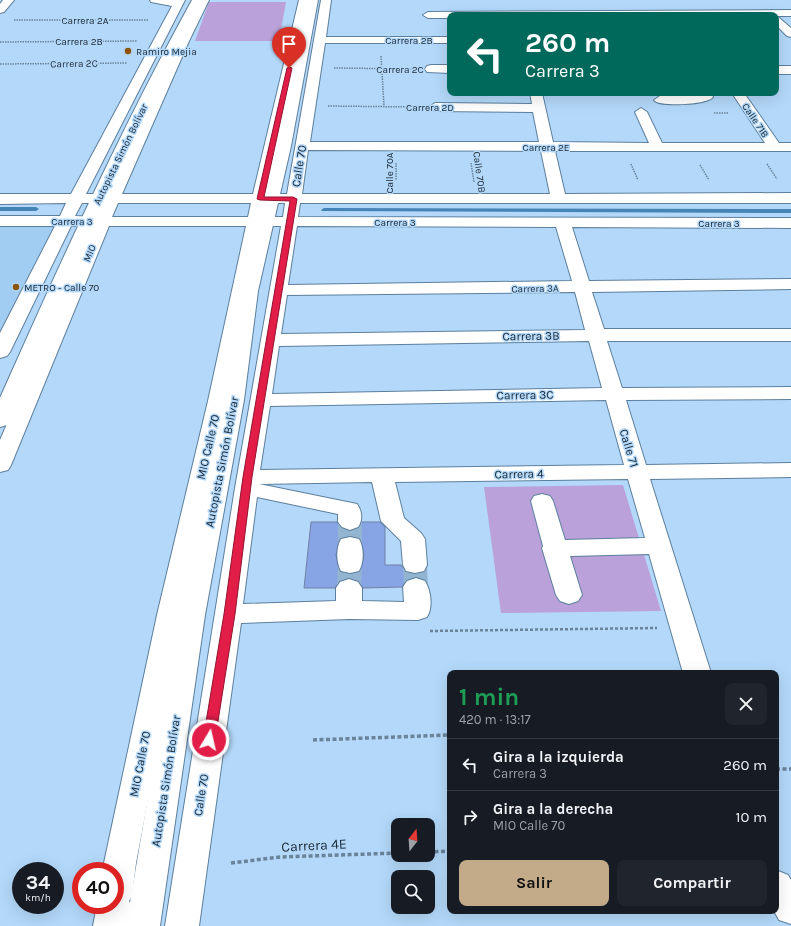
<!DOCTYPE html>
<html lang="es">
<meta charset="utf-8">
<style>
body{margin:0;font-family:Karla,sans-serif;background:#20242c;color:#f1f3f6;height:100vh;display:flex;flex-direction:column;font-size:15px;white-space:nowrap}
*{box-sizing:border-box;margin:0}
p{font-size:13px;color:#9ea1a6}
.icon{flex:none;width:22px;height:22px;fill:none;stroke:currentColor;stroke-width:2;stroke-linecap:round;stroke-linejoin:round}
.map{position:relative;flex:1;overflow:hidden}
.drawer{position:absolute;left:447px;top:670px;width:332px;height:244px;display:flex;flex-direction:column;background:#171b24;border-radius:8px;box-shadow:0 4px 16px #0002}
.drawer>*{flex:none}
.guide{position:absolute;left:447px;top:12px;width:332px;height:84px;border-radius:8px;box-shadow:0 4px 16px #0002;background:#00695c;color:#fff;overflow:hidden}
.needle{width:26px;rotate:17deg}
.fabs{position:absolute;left:391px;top:818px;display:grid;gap:8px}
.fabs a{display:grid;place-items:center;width:44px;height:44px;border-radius:8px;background:#171b24;box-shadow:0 4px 16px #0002;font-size:20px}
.speed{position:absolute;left:12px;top:862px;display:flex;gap:8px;font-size:20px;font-weight:700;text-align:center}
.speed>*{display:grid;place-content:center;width:52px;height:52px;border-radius:50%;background:#171b24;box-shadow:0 4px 16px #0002;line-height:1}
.speed small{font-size:10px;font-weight:400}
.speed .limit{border:6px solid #d22;background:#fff;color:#111}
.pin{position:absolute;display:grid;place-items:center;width:34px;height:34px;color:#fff;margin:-41px -17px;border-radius:50% 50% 50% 0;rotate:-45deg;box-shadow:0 0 4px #0007}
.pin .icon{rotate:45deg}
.me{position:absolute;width:44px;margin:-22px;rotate:9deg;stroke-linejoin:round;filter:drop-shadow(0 0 3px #0008)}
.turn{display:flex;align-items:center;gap:14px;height:84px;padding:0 12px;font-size:18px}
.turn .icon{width:52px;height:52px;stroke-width:2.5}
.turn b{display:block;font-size:28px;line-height:34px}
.round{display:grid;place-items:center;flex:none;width:42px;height:42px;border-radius:8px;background:#20242c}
.head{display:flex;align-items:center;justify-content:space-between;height:68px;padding:0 12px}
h1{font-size:24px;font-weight:700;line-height:30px;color:#1e9e55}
.action{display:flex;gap:8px;margin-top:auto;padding:8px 12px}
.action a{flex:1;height:46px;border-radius:8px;background:#c3ab8a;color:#111;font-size:16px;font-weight:700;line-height:46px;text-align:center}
.action a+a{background:#20242c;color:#f1f3f6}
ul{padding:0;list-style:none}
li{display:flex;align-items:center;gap:12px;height:52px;padding:0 12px;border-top:1px solid #363941}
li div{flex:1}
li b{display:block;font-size:15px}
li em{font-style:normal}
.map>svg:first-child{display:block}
.built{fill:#a2cdf3}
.green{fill:#bba1d9}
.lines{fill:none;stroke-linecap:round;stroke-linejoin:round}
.stream{fill:#4784b6;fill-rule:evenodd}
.building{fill:#87a4e4;stroke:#7081a7;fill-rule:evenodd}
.minor-tunnel{stroke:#94b5d1;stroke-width:24;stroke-dasharray:24 12;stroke-linecap:butt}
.minor-casing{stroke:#5c7f9d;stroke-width:2}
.highway-casing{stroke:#5c7f9d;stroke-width:2}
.path-far2{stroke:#69839a;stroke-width:1.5;stroke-dasharray:1.5 1;stroke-linecap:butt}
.path-far1{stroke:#69839a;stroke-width:2.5;stroke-dasharray:3 2;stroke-linecap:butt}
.path{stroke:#69839a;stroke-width:3.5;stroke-dasharray:4 2.5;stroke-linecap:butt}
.minor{fill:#fff;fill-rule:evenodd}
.highway{fill:#fff;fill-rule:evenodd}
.route{fill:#e11d48;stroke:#92132f}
.poi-dot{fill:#8b5407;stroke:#b3d8f9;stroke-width:1.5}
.labels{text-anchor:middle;stroke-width:3;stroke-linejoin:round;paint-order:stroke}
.far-street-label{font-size:10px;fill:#192733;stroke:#b3d8f9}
.far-poi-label{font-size:10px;fill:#192733;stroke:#b3d8f9;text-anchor:start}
.street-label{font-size:12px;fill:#192733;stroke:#b3d8f9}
.near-street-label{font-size:14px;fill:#192733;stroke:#b3d8f9}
</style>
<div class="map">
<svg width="791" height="926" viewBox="0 0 791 926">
<rect width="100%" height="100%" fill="#b3d8f9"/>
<path class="built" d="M0 221H65L0 352Z"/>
<path class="green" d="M209 2H286L279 41H195Z
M623 485 661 611 501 613 484 487Z"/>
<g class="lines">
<path class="stream" d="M0 207H36L39 209 36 211H0Z
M324 208 791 209V213L322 211 321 210Z"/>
</g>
<path class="building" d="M311 522H337L341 528 351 531 359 528 362 522H380L385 527V565H401L406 572 415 574 425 572 426 580 416 577 406 580 402 587 363 588 358 581 349 578 340 581 335 588H304ZM350 536 360 538 364 555 360 572 350 574 340 572 336 555 340 538Z"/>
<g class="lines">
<path class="minor-tunnel" d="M350 522V545
M415 565 416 587
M349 588 350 565"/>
<defs>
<path id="minor" d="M3 0H14L4 12 0 13V4Z
M150 0H185L86 194H107L177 41 199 0H209L189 41 122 194H253L299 0H309L269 194H287L321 0H331L326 37H450V43H325L310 142H539L533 112 435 111 429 107 435 103 532 104 530 93H542L553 142 649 143 635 112 641 108 647 112 662 143H765L732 93H744L779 143H791V151H555L565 194 791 193V203H300L298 217 791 218V228L572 227 589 281 791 279V289L592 292 604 329H791V341H607L622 388 791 387V399L626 400 646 465 791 463V477L650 479 711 673H683L649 554 570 556 582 595 578 601 569 604 560 601 556 595 542 548 543 546 531 501 534 496 542 494 550 496 553 501 565 540 645 538 628 479 395 482 404 518 421 533 425 539 427 565 424 571 415 573 406 571 403 565 401 541 381 521 372 482 259 484 357 504C362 511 363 520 358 527L350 530 342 527 338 522V514L257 497 243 604 336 601V588L340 582 349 579 358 582 362 588V601L404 602 403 587 407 581 416 578 425 581C431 591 433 607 427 617L418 620 349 619 241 623 199 926H165L235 488 281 226H262L228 401 183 615 136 863 132 896 129 901 131 905 127 926H93L97 905H115V871H103L104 863 157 615 208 401 246 226H109L11 465 8 470 0 472V440L93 226H71L10 352 7 356 0 358V333L55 226H0V216H60L66 203 0 204V194H71L172 6 151 2ZM308 150 541 151 550 194H302ZM82 203H102L97 217 75 216ZM118 203H251L248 217H112ZM267 203H285L283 217H264ZM297 226 556 227 572 281 288 285ZM575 292 585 330 281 334 287 295ZM589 341 602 388 272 394 279 346ZM606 400 624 465 260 470 270 406Z
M791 10V16H777L791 28V37L787 36 776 25V15H450V18H428L423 15 428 12Z
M431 65H450V73L427 72 425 69 427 66Z
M776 66H791V74H776Z
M699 93H711L713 97C708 105 658 107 654 100L660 96 700 95Z
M350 537 359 539C364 548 364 562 359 571L350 573 341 571C336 562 336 548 341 539Z
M776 870 788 875 791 880V924L779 920 774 911H776Z"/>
<path id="highway" d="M192 0H202C130 137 70 279 10 421L7 425 0 427V398C60 263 121 129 192 0Z
M308 0H318L291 146 258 291 244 400 205 615 160 926H126L179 615 224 400 240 291 277 146Z"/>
</defs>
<use href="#minor" class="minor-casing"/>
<use href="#highway" class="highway-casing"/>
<path class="path-far2" d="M14 20H149
M0 42 137 41
M381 56 384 106
M0 64 127 63
M334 68 415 69
M328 106 417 107
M714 113H729
M396 163V180
M471 163 474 182
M631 164 638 180
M767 164 777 179
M700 165 709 180"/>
<path class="path-far1" d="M430 631 657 628"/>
<path class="path" d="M313 740 450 735
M776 769H791
M428 852 450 851
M231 863 280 857 398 853"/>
<use href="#minor" class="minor"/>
<use href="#highway" class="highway"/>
</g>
<path class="route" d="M289 67 292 68 264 197H293L297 199 252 477 235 614 215 740 214 743 209 745 205 743 203 740 224 614 243 477 290 201 260 200 257 199 287 68Z"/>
<g class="poi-dot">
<circle cx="128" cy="51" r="4"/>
<circle cx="16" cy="287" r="4"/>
</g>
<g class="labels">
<g class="far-street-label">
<text x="85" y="24">Carrera 2A</text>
<text x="409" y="44">Carrera 2B</text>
<text x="79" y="45">Carrera 2B</text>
<text transform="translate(74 63) rotate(-1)" y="4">Carrera 2C</text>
<text x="400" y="73">Carrera 2C</text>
<text x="430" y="111">Carrera 2D</text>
<text transform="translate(756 120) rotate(56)" y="4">Calle 71B</text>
<text x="546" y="151">Carrera 2E</text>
<text transform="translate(120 154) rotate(-64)" y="4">Autopista Simón Bolívar</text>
<text transform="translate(480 172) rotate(82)" y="4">Calle 70B</text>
<text transform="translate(389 173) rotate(-90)" y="4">Calle 70A</text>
<text x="72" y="225">Carrera 3</text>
<text x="395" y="226">Carrera 3</text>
<text x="719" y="227">Carrera 3</text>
<text transform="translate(89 253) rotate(-67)" y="4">MIO</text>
<text transform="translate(535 288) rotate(-1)" y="4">Carrera 3A</text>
</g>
<g class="far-poi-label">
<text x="136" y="55">Ramiro Mejia</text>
<text x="24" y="291">METRO - Calle 70</text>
</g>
<g class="street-label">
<text transform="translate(299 166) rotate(-81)" y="4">Calle 70</text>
<text transform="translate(531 336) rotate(-1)" y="4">Carrera 3B</text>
<text transform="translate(525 395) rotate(-1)" y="4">Carrera 3C</text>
<text transform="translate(208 447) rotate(-77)" y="4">MIO Calle 70</text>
<text transform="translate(629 448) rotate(73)" y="4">Calle 71</text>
<text transform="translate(222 462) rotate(-79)" y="4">Autopista Simón Bolívar</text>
<text transform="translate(519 474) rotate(-1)" y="4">Carrera 4</text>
<text transform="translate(140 764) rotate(-79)" y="4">MIO Calle 70</text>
<text transform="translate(166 781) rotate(-81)" y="4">Autopista Simón Bolívar</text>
<text transform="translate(201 795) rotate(-81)" y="4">Calle 70</text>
</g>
<g class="near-street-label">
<text transform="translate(314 845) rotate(-3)" y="5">Carrera 4E</text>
</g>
</g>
</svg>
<div class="fabs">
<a><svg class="needle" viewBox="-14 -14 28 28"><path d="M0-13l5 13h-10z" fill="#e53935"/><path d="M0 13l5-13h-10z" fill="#9ea1a6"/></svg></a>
<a><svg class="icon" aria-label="search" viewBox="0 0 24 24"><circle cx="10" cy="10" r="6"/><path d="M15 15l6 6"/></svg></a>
</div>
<div class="speed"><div>34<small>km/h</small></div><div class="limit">40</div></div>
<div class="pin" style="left:289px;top:68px;background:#d93025"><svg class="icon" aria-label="arrive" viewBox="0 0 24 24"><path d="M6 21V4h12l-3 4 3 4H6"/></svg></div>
<svg class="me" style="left:209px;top:740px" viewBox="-20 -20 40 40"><circle r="17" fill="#e11d48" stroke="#fff" stroke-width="3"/><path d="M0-11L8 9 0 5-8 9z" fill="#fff"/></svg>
<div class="guide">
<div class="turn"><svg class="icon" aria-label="left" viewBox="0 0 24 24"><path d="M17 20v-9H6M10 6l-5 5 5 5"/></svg><div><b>260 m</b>Carrera 3</div></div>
</div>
<section class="drawer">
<div class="head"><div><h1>1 min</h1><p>420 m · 13:17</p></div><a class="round"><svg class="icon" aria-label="close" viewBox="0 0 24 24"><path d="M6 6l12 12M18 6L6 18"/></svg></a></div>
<ul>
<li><svg class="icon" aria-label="left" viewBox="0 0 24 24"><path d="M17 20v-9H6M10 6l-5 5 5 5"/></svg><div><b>Gira a la izquierda</b><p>Carrera 3</p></div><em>260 m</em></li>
<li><svg class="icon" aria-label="right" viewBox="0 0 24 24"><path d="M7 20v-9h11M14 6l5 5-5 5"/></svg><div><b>Gira a la derecha</b><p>MIO Calle 70</p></div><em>10 m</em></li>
</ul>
<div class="action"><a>Salir</a><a>Compartir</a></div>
</section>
</div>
